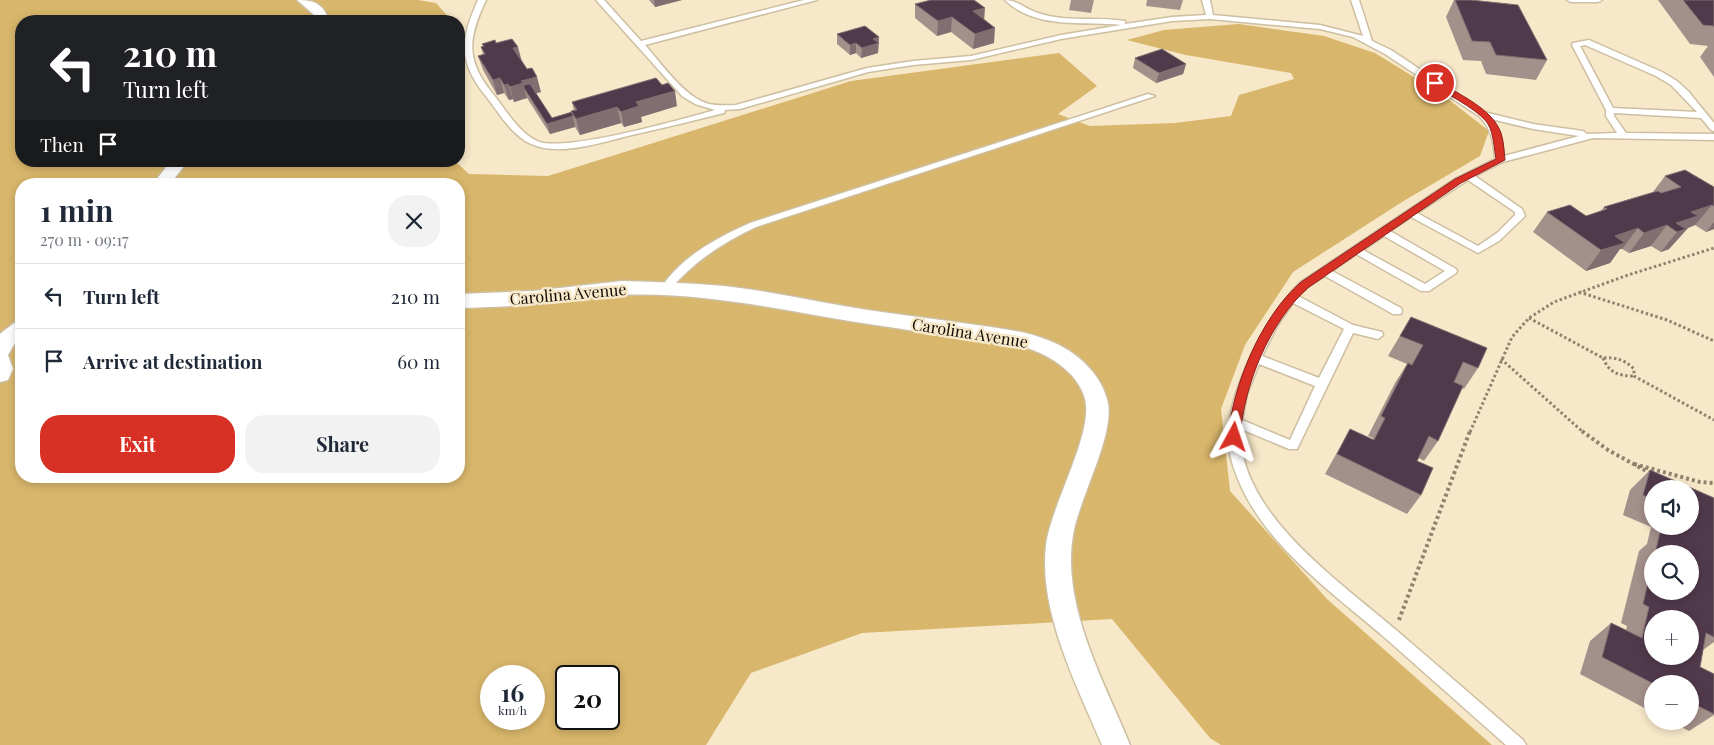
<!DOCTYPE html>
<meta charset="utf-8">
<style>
body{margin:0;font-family:"Playfair Display",serif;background:#f2f2f3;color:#1f2937;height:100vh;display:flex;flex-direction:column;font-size:19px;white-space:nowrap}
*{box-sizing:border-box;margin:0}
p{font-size:16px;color:#747a83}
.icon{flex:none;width:28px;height:28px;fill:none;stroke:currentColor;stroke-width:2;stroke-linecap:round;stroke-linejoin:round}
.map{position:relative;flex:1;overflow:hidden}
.sheet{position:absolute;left:15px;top:178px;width:450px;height:305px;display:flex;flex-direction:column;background:#fff;border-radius:20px;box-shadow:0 2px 8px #0003}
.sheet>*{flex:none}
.top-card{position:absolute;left:15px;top:15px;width:450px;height:152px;border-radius:20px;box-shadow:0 2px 8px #0003;background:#202124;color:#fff;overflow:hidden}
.tools{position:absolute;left:1644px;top:480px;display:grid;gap:10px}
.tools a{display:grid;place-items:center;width:55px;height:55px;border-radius:50%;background:#fff;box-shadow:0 2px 8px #0003;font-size:25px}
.speed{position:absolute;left:480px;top:665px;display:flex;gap:10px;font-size:25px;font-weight:700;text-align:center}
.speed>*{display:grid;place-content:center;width:65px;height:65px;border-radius:50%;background:#fff;box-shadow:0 2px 8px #0003;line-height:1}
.speed small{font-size:12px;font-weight:400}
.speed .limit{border:2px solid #111;border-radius:8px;background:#fff;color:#111}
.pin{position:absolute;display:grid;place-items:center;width:42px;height:42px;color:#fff;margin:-21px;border:2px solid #fff;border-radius:50%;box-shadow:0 1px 5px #0007}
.me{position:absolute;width:55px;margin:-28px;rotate:5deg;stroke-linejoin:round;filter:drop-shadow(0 0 4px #0008)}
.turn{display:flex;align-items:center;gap:18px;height:105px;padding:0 25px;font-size:22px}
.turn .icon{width:65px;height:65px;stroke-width:2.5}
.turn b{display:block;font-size:35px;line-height:42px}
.then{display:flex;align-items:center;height:48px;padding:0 25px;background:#0003;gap:10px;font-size:19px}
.round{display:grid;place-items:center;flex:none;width:52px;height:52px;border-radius:20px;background:#f2f2f3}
.overview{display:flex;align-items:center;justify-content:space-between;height:85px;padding:0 25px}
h1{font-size:30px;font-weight:700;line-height:38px}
.button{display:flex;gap:10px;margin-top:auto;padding:10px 25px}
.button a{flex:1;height:58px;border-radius:20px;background:#d93025;color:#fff;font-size:20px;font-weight:700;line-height:58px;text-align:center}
.button a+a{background:#f2f2f3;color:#1f2937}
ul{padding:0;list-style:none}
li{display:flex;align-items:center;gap:15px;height:65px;padding:0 25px;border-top:1px solid #e0e1e3}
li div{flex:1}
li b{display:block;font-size:19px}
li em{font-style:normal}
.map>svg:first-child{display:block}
.green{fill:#d8b66b;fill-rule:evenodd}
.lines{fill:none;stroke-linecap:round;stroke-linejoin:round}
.lane-casing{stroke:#cdbfa1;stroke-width:3}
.street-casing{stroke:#cdbfa1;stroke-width:3}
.path-far1{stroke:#8e836e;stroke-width:3;stroke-dasharray:2.5 2.5;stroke-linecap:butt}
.path{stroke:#8e836e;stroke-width:4;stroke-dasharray:3 3;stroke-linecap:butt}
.lane{fill:#fff;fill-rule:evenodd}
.street{fill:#fff;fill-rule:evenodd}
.wall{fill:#a4908a;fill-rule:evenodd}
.shaded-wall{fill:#826e71}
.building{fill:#50394b;stroke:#826e71;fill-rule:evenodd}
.route{fill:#d93025;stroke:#8d1f18}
.labels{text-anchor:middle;stroke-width:5;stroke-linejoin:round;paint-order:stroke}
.street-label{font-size:16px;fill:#120d04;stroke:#f7e8c9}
</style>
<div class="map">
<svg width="1714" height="745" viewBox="0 0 1714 745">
<rect width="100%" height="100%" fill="#f7e8c9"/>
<path class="green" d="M0 0H418L436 3 452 21H21V161H455L469 174 548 176 851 81 1059 53 1097 86 1058 114 1090 126 1175 123 1231 116 1239 95 1294 79 1291 73 1186 55 1127 40 1164 30 1239 24 1324 36 1375 53 1443 95 1489 131 1480 156 1402 202 1293 272 1245 345 1221 409 1230 491 1327 599 1492 745H1221L1210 738 1112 619 862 633 751 673 706 745H0ZM21 184H459V476H21ZM491 676H534V719H491ZM566 676H609V719H566Z"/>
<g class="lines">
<defs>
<path id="lane" d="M478 0H486C468 38 465 60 493 94 506 110 518 132 537 141 563 153 683 119 715 110L695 104 682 96 596 0H604L641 41 804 0H817L645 45C661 63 685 98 709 104 718 106 727 105 736 105L867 68 913 61 971 56 1061 35 1121 25C1083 21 1035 30 1005 0 1017 0 1026 9 1038 13 1068 23 1096 16 1125 21V24L1172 17 1206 15 1202 0H1210L1213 15 1320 25 1363 36 1351 0H1359L1372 41 1391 50 1484 112 1533 124 1583 131 1587 134 1617 133 1606 116V110L1572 45 1573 43 1589 40 1662 72 1677 81 1688 91 1714 123V131L1711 130 1701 118 1614 113V116L1626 133 1714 134V140L1593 138 1503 162 1475 176 1522 209 1525 216 1499 241 1478 253 1411 217 1390 231 1456 269 1457 271 1456 273 1429 291H1421L1356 254 1332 271 1401 308 1402 311 1401 314H1393L1325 276 1309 286 1298 296 1353 325 1382 332 1383 335 1378 339 1353 333 1297 449H1289L1241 429C1236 512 1341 582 1396 630 1439 667 1481 703 1523 740L1526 745H1506C1465 709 1425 673 1384 637 1327 588 1254 538 1232 462 1222 426 1236 388 1251 356 1265 328 1279 303 1301 282L1455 179 1495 159C1494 142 1491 128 1479 116L1385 54 1353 37 1320 29 1210 19 1172 21 1061 39 971 60 913 65 868 72 740 109 725 110 724 113C693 121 662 128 632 135 603 142 559 157 531 144 511 135 498 111 485 95 457 60 461 38 478 0ZM1585 45 1656 76 1671 85 1697 112 1613 108 1580 46ZM1491 119 1533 129 1579 136 1504 156 1500 135ZM1468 180 1515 212V215L1497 233 1478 246 1417 213ZM1384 236 1445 271 1425 284 1363 250ZM1293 303 1344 329 1319 378 1262 356 1277 326ZM1259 364 1315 386 1290 440 1242 420 1247 394Z
M1567 0H1602L1598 2H1571Z
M1148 94 1155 96 756 227C722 243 693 262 669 291H661L660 289C681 257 716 238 750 223Z"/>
<path id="street" d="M297 0C316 0 322 4 330 21H316L313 14Z
M171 161H188L170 184H153Z
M622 281C656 282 690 283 724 286 779 292 834 306 889 313 918 317 948 321 977 325 1002 329 1027 331 1050 341 1076 351 1102 374 1108 403 1114 435 1081 496 1074 530 1059 602 1104 681 1130 745H1102C1077 686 1038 611 1046 545 1051 505 1094 433 1085 399 1079 376 1056 359 1035 351 1018 343 999 343 980 340 950 336 920 332 889 327 800 315 712 291 621 295 592 296 564 301 535 304 510 307 484 307 459 308V294L533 291Z
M21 321V338L15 343 8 355 13 369 8 380 0 382V334L14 323Z"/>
</defs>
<use href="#lane" class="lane-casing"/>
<use href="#street" class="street-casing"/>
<path class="path-far1" d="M1579 292 1667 320 1714 341
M1529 318 1603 358C1616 357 1625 360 1634 369V376L1714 420
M1603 358C1609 373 1619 376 1634 376
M1501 359 1583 432
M1470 432 1512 337 1529 318 1554 302 1628 275 1714 248"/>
<path class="path" d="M1582 431 1608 450 1650 473
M1634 464 1700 482 1714 483
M1399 620 1470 431"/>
<use href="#lane" class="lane"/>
<use href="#street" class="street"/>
</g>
<path class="wall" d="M649 0H682L655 7Z
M1071 0H1094L1091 13 1069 10Z
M1147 0H1183L1180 10 1146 6Z
M1454 0H1471L1547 60 1536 80 1486 74 1481 61 1463 60 1446 17Z
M1658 0H1714V77L1700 57 1708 46 1690 44Z
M915 4 984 19 994 43 973 49 951 32 937 36 915 18Z
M837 34 879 37 878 53 861 58 856 53 850 55 837 44Z
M496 43 521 60 541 92 536 93 552 118 572 112 574 111 572 102 677 106 641 117 642 122 624 127 621 123 580 135 575 127 550 134 527 98 514 102 513 99 509 100 504 93 497 95 483 70 478 56 483 54 481 47 483 46 482 44Z
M1135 58 1186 64 1183 74 1156 83 1133 68Z
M1665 176 1714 187V229L1706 232 1695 225 1688 228 1669 249 1661 252 1651 246 1629 253 1622 249H1620L1610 263 1586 271 1533 232 1547 212 1586 216 1601 211 1604 207 1653 192Z
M1411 317 1478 368 1464 389 1462 388 1438 441 1424 461 1419 458 1417 461 1421 495 1407 514 1325 474 1350 429 1372 440 1373 438 1368 436 1395 383 1407 364 1388 356Z
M1650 470 1714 498V642L1703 650 1700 667 1714 674V715L1689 731 1670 721H1690V684H1652V712L1580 674 1590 641 1611 623 1626 630 1627 626 1621 623 1639 551 1647 544 1651 527 1623 515 1630 490ZM1652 489 1690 526H1652ZM1652 554H1690L1652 591Z"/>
<path class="shaded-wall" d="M654 0H682L655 7Z
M985 8 984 22 973 11Z
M952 17 951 32 937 36 938 21Z
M995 28 994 43 973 49 975 34Z
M879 37 878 53 861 58 862 48 873 39Z
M856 43V53L850 55V45Z
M518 47 522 62 513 48Z
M1186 64 1183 74 1156 83 1159 73Z
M537 77 541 92 529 95 524 88 527 98 514 102 510 87 521 81Z
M500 78 504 93 497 95 493 80Z
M508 84 513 99 509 100 504 85Z
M675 91 677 106 641 117 642 122 624 127 621 112 636 102Z
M617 107 621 123 580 135 576 119Z
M573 116 575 127 550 134 547 124Z
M1712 205 1695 225 1688 228 1669 249 1661 252 1677 232 1676 223 1691 212Z
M1714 222V229L1706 232Z
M1667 225 1651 246 1629 253 1644 233Z
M1638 228 1622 249H1620L1610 263 1586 271 1601 250 1615 236Z"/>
<path class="building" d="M931 0H974L985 8 973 11 995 28 975 34 952 17 938 21 915 4Z
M1455 0H1471L1518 5 1547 60 1496 55 1490 42 1472 41Z
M1683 0H1714V26L1703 25Z
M865 26 879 37 873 39 879 43 862 48 856 43 850 45 837 34Z
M512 39 518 47 513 48 527 69 532 68 537 77 521 81 523 83 510 87 508 84 504 85 500 78 493 80 478 56 485 54 481 47 484 46 482 44 495 40 496 43Z
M1162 49 1186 64 1159 73 1135 58Z
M656 78 662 85 668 83 675 91 636 102 639 106 621 112 617 107 576 119 571 111 577 110 572 102Z
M530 84 552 118 572 112 573 116 547 124 524 88V85Z
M1685 170 1714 187V206L1712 205 1691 212 1698 216 1676 223 1686 229 1677 232 1667 225 1644 233 1638 228 1615 236 1625 243 1601 250 1547 212 1570 205 1586 216 1607 209 1604 207 1658 191 1661 193 1681 187 1665 176Z
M1411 317 1487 348 1478 368 1463 362 1454 382 1463 386 1438 441 1429 436 1417 461 1433 468 1421 495 1337 454 1350 429 1374 440 1385 418 1381 416 1408 363 1412 365 1423 345 1400 336Z
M1650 470 1714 498V637L1706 633 1700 667 1714 674V714L1690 702V684H1654L1602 657 1611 623 1642 638 1649 607 1643 604 1652 565V591H1690V554H1655L1660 532 1666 534 1667 526H1690V489H1652V499L1643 495ZM1652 619H1690V656H1652Z"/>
<path class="route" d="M1432 81H1438C1459 95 1492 108 1501 133 1504 142 1504 152 1505 160L1461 183 1309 287C1269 322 1244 385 1240 437L1239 440H1230L1228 437C1233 384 1261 317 1301 282L1455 179 1496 159C1494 148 1494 135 1488 124 1479 110 1447 94 1432 85Z"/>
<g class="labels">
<g class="street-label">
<text transform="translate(568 294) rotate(-5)" y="6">Carolina Avenue</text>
<text transform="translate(970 333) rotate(9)" y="6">Carolina Avenue</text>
</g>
</g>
</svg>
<div class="tools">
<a><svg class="icon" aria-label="sound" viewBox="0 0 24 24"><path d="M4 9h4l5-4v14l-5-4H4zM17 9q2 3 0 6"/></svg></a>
<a><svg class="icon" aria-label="search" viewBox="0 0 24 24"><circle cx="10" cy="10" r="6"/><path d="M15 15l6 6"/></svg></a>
<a>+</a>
<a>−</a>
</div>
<div class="speed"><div>16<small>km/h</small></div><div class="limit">20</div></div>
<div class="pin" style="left:1435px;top:83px;background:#d93025"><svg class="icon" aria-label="arrive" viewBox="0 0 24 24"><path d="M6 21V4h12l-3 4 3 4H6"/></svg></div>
<svg class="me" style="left:1234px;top:437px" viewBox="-20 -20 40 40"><path d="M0-17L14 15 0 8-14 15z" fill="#d93025" stroke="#fff" stroke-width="4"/></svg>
<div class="top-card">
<div class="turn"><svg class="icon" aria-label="left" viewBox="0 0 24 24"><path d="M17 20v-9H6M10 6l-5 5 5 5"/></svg><div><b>210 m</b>Turn left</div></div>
<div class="then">Then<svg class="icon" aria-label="arrive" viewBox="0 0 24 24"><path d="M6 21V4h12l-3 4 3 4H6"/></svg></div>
</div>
<section class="sheet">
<div class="overview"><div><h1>1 min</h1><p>270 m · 09:17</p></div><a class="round"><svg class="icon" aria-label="close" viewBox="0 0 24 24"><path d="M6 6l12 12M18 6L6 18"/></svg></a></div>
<ul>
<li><svg class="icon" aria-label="left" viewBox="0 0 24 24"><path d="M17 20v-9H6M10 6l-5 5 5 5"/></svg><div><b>Turn left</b></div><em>210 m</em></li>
<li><svg class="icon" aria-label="arrive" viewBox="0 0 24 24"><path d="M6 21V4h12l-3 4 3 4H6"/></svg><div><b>Arrive at destination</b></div><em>60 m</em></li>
</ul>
<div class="button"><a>Exit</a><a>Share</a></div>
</section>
</div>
